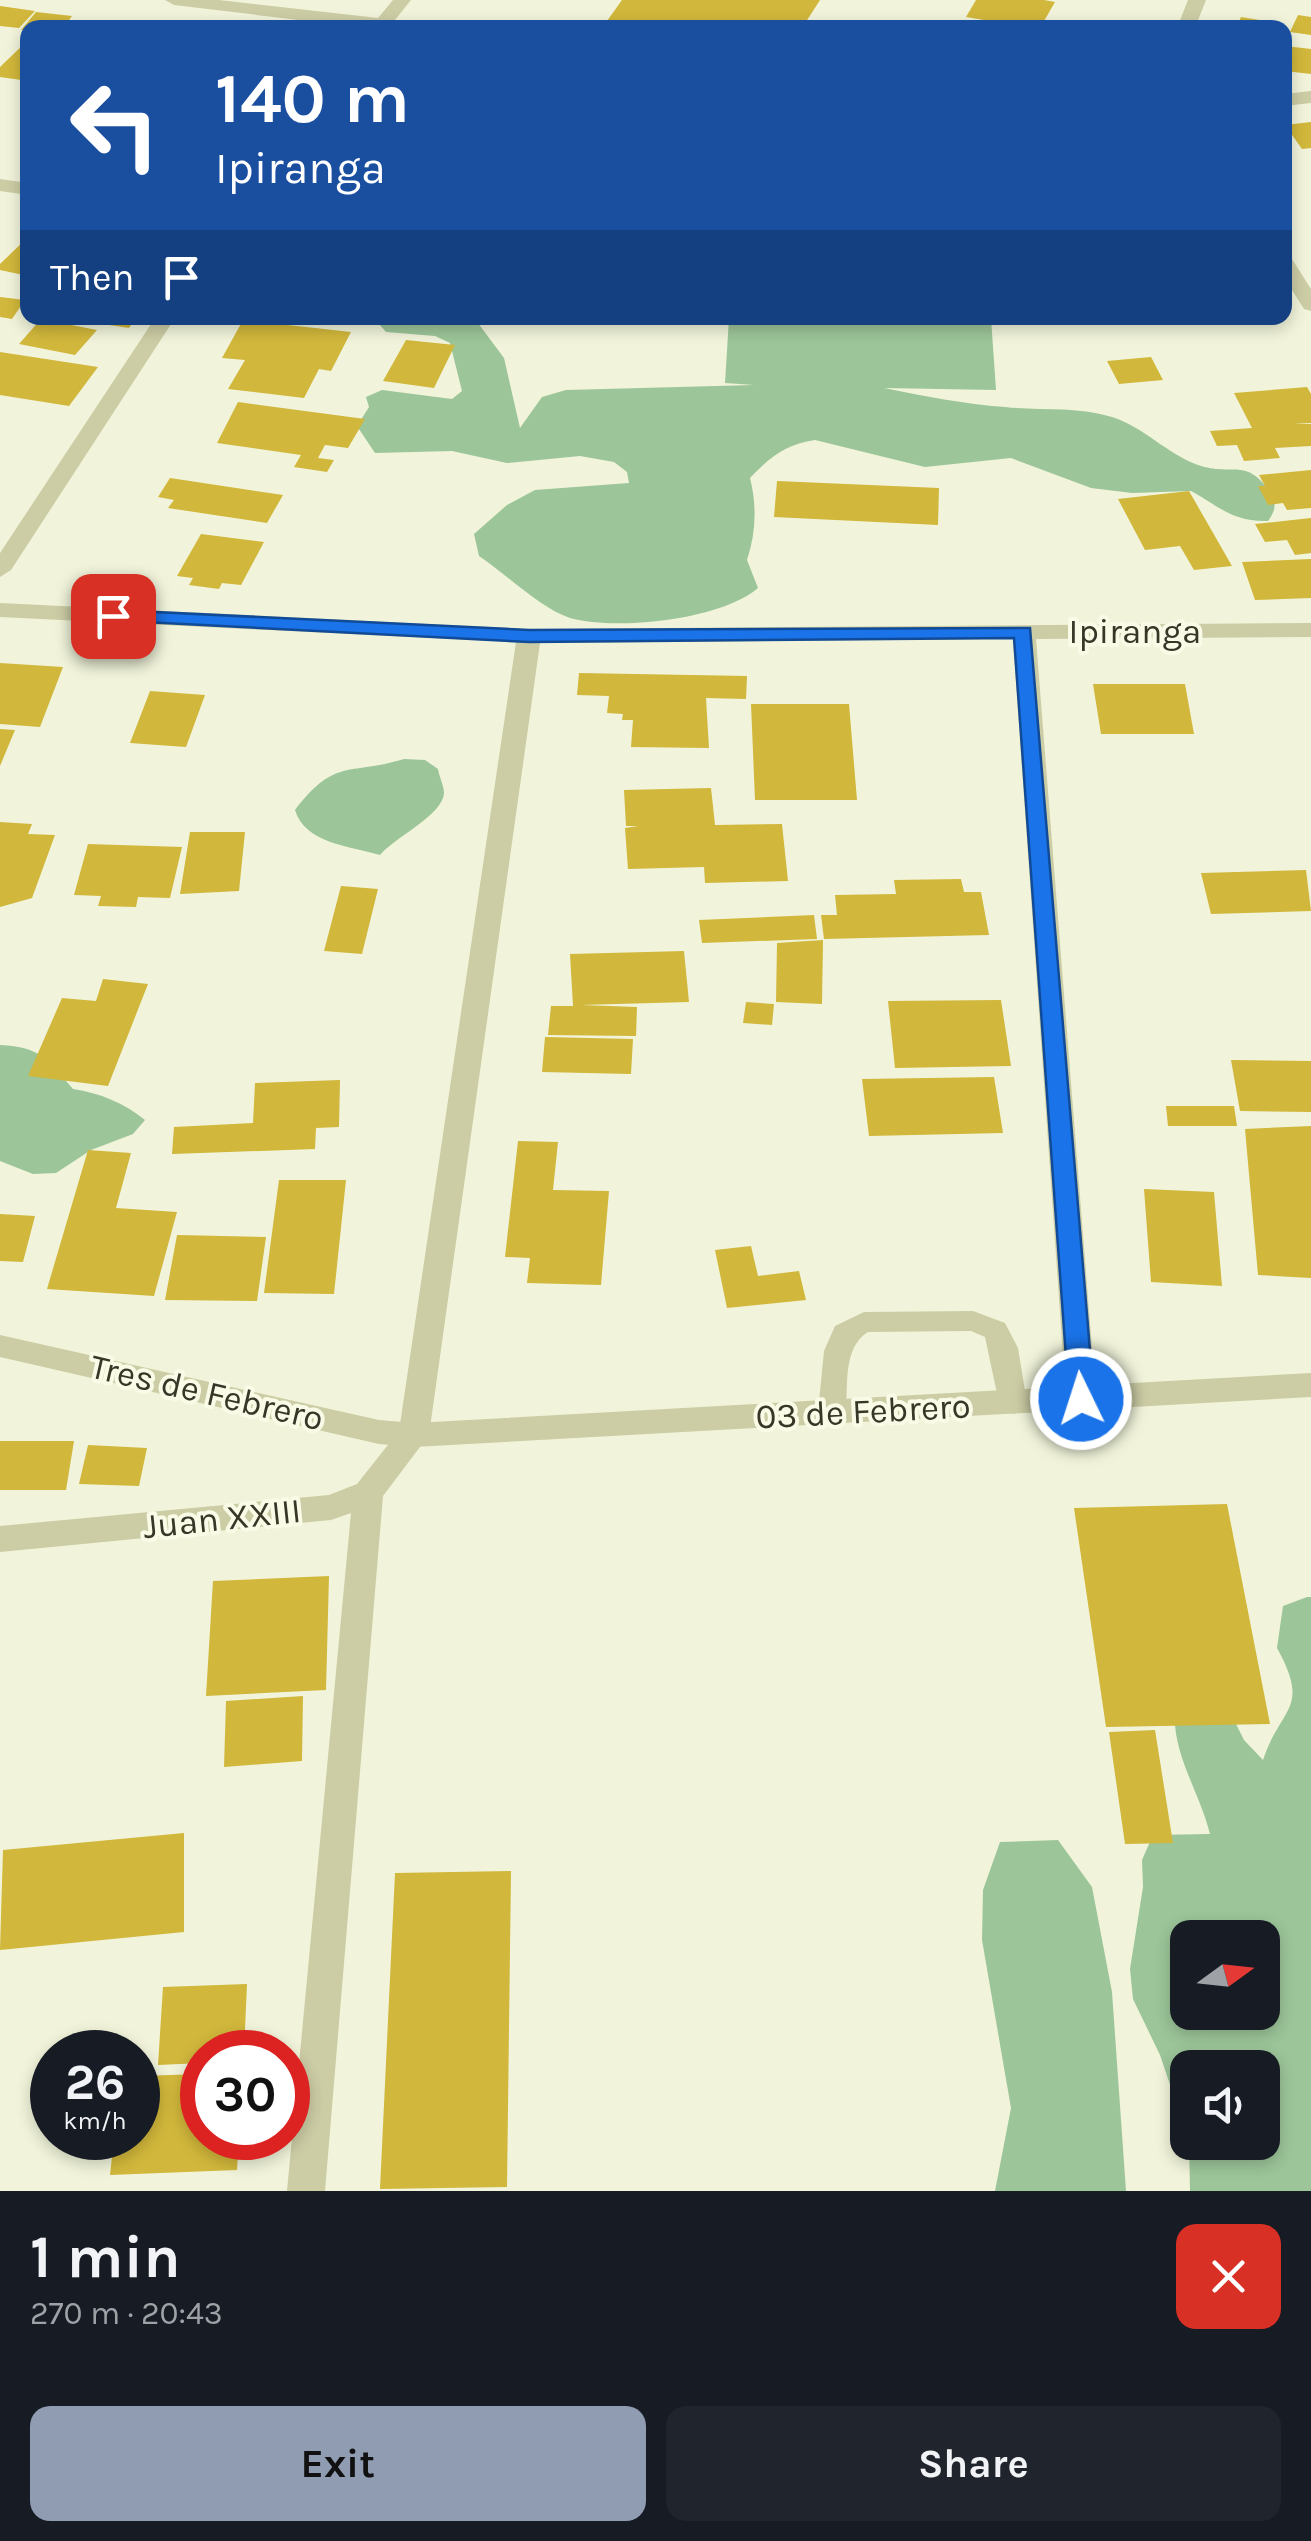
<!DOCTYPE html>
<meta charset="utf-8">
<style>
body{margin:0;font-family:Karla,sans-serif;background:#20242c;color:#f1f3f6;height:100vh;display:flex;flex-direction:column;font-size:38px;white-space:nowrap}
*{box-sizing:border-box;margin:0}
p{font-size:32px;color:#9ea1a6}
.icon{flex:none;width:55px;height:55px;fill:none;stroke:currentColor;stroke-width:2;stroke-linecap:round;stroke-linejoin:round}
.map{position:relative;height:2191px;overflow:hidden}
.side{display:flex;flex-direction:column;background:#171b24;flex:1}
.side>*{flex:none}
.guide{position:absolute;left:20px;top:20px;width:1272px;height:305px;border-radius:20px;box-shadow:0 5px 15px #0003;background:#1a4fa0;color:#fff;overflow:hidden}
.needle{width:65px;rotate:75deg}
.fabs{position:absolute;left:1170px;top:1920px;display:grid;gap:20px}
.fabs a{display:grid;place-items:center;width:110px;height:110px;border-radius:20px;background:#171b24;box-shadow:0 5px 15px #0003;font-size:50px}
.speed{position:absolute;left:30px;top:2030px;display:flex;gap:20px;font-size:50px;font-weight:700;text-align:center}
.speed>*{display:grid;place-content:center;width:130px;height:130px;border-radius:50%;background:#171b24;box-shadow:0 5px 15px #0003;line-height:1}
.speed small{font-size:25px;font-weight:400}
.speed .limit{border:15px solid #d22;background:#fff;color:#111}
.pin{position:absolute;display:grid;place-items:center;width:85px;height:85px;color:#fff;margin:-42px;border-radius:20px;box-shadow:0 5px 15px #0006}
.me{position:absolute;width:110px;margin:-55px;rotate:356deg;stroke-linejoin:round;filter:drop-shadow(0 0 8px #0008)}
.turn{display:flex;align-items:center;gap:35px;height:210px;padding:0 30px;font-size:45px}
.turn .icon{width:130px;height:130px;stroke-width:2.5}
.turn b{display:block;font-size:70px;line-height:85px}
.then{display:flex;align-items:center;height:95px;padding:0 30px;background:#0003;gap:20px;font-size:38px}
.round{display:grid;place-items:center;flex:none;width:105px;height:105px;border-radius:20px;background:#20242c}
.headline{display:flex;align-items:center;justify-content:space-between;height:170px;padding:0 30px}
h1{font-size:60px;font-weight:700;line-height:75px}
.action{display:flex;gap:20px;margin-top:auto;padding:20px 30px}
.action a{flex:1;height:115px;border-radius:20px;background:#8f9cb2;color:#111;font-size:40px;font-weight:700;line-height:115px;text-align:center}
.action a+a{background:#20242c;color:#f1f3f6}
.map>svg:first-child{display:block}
.green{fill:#9cc599;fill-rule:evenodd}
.building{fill:#d1b73b}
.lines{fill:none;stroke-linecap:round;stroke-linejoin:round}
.service{fill:#cccda5;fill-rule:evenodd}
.minor{fill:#cccda5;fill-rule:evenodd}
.tertiary{fill:#cccda5;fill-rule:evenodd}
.route{fill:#1a73e8;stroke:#114b97;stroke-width:2.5}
.labels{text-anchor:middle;stroke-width:8;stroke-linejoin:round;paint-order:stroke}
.street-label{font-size:35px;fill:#383727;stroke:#f9fbe7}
</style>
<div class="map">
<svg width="1311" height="2191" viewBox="0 0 1311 2191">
<rect width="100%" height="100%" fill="#f1f4da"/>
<path class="green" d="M384 318 475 319 504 358 520 428 542 397 566 390 754 385 725 383 729 318H991L996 390 884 388C924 396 964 404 1005 407 1040 411 1077 406 1112 417 1144 427 1167 454 1198 465 1233 477 1247 456 1271 494 1277 505 1275 511 1268 521 1232 522 1219 506 1191 491L1132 493 1091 488 1011 458 925 467 815 440C786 444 770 457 750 478 757 506 756 533 747 560L758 588C721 620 616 631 570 618 541 609 505 573 479 556L474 534 507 505 535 490 629 483 627 472 614 462 580 456 507 463 452 451 375 453 357 426 369 407 366 397 382 390 452 399 462 391 450 343 435 336 386 332 379 324Z
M404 759 425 760 438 769C439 776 444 786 444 793 443 815 395 837 380 855 351 846 305 844 295 810 336 757 348 776 404 759Z
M0 1045C41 1047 47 1059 73 1089 100 1093 124 1103 145 1120L133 1134 91 1150 56 1173 33 1174 0 1161Z
M1307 1597H1311V2191H1190L1189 2143 1262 2142V2068H1188L1187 2135 1160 2055 1133 1999 1130 1969 1143 1887 1142 1860 1153 1835 1210 1834C1199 1790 1171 1753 1175 1707L1223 1698 1244 1740 1263 1760C1281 1706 1311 1710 1277 1648L1283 1606ZM1188 1938H1262V2012H1188Z
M1058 1840 1092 1887 1112 1992 1126 2191H995L1011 2108 982 1940 983 1890 1000 1842Z"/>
<path class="building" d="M622 0H820L802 28H602Z
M976 0H1044L1055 2 1040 28H1032L966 17Z
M0 6 35 11 19 28 0 26Z
M36 12 72 16 63 28 21 30Z
M1298 15 1311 17V35L1290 32Z
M1241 17 1284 24 1282 28H1236Z
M28 40V81L0 77V67Z
M1285 46 1311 49V74L1285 71Z
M1311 122V148L1302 149 1285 125Z
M28 237V276L0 270V264Z
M0 297 25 300 12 319 0 317Z
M63 318H136L129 328Z
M41 319 97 330 75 355 19 344Z
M243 320 351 332 331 371 319 369 304 398 228 389 245 360 222 358Z
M406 340 455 345 434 388 383 381Z
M0 352 98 367 69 406 0 395Z
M1151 357 1163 380 1119 384 1107 361Z
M1307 387 1311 394V423L1293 424H1311V446L1275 448 1280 458 1244 461 1237 445 1217 446 1210 431 1252 428 1234 393Z
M238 402 365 419 348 448 325 445 318 458 334 460 327 472 294 467 301 455 217 443Z
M1311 470V508L1287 510 1283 503 1268 505 1258 486H1265L1259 475Z
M170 478 283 495 267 523 168 508 174 500 158 497Z
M777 481 939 488 938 525 774 517Z
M1189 491 1232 566 1194 570 1180 546 1145 550 1118 499Z
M1311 518V553L1295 555 1287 540 1265 542 1255 524Z
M201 534 264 542 241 585 222 583 219 589 189 585 193 578 177 576Z
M1311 559V598L1255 600 1242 562Z
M0 663 63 667 40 727 0 724Z
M579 673 747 676 746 699 706 698 709 748 631 747 633 720H622L623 714 607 713 609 696 577 695Z
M1093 684H1185L1194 734H1101Z
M150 691 205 695 186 747 130 743Z
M751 704H849L857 800H755Z
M0 729 15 730 0 766Z
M711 788 715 825 782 824 788 881 705 883 704 867 628 869 625 828 638 826H626L624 790Z
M0 822 32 824 28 834 55 835 32 898 0 907Z
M190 832H245L239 891 180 894Z
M88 844 182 847 170 898 138 897 136 907 98 906 101 896 74 895Z
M1306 870 1311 911 1211 914 1201 873Z
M961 879 964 892H981L989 935 824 939 821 915H837L835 895 896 894 894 880Z
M341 886 378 889 362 954 324 951Z
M814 915 817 939 702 943 699 920Z
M823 940 822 1004 776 1002 777 943Z
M684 951 689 1002 581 1005 637 1007 636 1036 548 1035 551 1006H573L570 954Z
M103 979 148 984 108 1086 28 1076 62 998 96 1001Z
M1001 1000 1011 1066 895 1068 888 1001Z
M746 1002 774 1004 772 1025 743 1023Z
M545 1037 633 1039 631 1074 542 1072Z
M1231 1060 1311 1061V1112L1240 1111Z
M994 1077 1003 1133 869 1136 862 1079Z
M340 1080 339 1127 316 1128 315 1149 172 1154 174 1127 253 1123 255 1083Z
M1166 1106H1234L1237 1126H1168Z
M1311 1126V1278L1258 1275 1245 1129Z
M518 1141 558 1142 553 1190 609 1191 601 1285 527 1283 530 1258 505 1257Z
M88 1150 131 1153 116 1208 177 1212 154 1296 47 1289Z
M279 1180H346L334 1294 264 1293Z
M1144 1189 1214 1192 1222 1286 1151 1282Z
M0 1214 35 1216 23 1262 0 1261Z
M177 1235 266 1237 257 1301 165 1300Z
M751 1246 758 1276 799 1271 806 1300 727 1308 715 1250Z
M0 1441H74L66 1490H0Z
M88 1445 147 1448 139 1486 79 1484Z
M1227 1504 1270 1724 1106 1727 1074 1508Z
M329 1576 326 1690 206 1696 213 1581Z
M303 1696 302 1761 224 1767 226 1701Z
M1155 1730 1173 1843 1125 1844 1109 1732Z
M184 1833V1932L0 1950 3 1850Z
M511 1871 507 2187 380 2189 395 1873Z
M247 1984 244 2052H202V2063L158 2065 163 1987Z
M202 2074V2138H239L237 2170 110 2175 114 2138H138V2076Z"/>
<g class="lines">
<path class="service" d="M973 1311 1005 1323 1018 1348 1027 1403 1023 1411 1013 1414 1003 1411 999 1403 985 1337 971 1331 868 1332C843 1347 848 1385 846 1412L842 1420 832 1423 822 1420 818 1412 824 1351 835 1326 864 1312Z"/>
<path class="minor" d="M165 0H219L378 18 393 0H411L395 20 424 28H365L174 5Z
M1188 0H1206L1195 28H1177Z
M1311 91V103L1285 106V94Z
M0 179 28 183V195L0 191Z
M1285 257 1292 259 1311 289V311L1304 309 1285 279Z
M155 318H175L11 570 0 577V553Z
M0 603 529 629 1311 623V637L1036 639 1096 1399 1092 1407 1081 1411 1070 1407 1066 1399 1013 639 540 643 429 1435 383 1496 325 2191H287L351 1513 331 1520 0 1552V1526L329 1495 357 1484 399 1431 516 642 0 617Z"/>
<path class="tertiary" d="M0 1335 379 1420 414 1423 1311 1373V1397L414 1447 379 1444 0 1357Z"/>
</g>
<path class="route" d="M113 610 529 630 1030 628 1094 1399 1090 1406H1072L1069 1399 1014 638 529 642 106 620 104 616Z"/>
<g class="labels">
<g class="street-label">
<text x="1135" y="643">Ipiranga</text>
<text transform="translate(207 1392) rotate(13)" y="12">Tres de Febrero</text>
<text transform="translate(863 1411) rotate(-3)" y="12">03 de Febrero</text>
<text transform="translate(222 1518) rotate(-6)" y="12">Juan XXIII</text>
</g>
</g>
</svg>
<div class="fabs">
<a><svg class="needle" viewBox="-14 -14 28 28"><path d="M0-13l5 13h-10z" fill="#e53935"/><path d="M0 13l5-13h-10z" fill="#9ea1a6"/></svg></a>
<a><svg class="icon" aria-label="sound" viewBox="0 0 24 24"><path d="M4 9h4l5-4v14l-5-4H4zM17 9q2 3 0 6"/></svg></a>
</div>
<div class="speed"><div>26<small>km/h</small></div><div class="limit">30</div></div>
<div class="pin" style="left:113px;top:616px;background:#d93025"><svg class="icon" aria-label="arrive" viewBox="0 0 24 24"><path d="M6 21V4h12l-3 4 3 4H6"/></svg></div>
<svg class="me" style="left:1081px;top:1399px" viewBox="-20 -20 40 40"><circle r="17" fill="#1a73e8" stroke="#fff" stroke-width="3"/><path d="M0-11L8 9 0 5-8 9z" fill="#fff"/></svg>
<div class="guide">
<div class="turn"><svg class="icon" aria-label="left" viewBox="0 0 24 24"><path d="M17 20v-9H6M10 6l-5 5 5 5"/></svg><div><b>140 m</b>Ipiranga</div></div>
<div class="then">Then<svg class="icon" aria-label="arrive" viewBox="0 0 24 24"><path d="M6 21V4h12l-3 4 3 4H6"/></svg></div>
</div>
</div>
<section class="side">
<div class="headline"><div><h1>1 min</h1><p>270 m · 20:43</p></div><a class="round" style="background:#d93025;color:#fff"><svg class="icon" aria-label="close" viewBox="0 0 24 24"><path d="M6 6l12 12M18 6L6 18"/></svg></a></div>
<div class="action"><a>Exit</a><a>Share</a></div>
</section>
